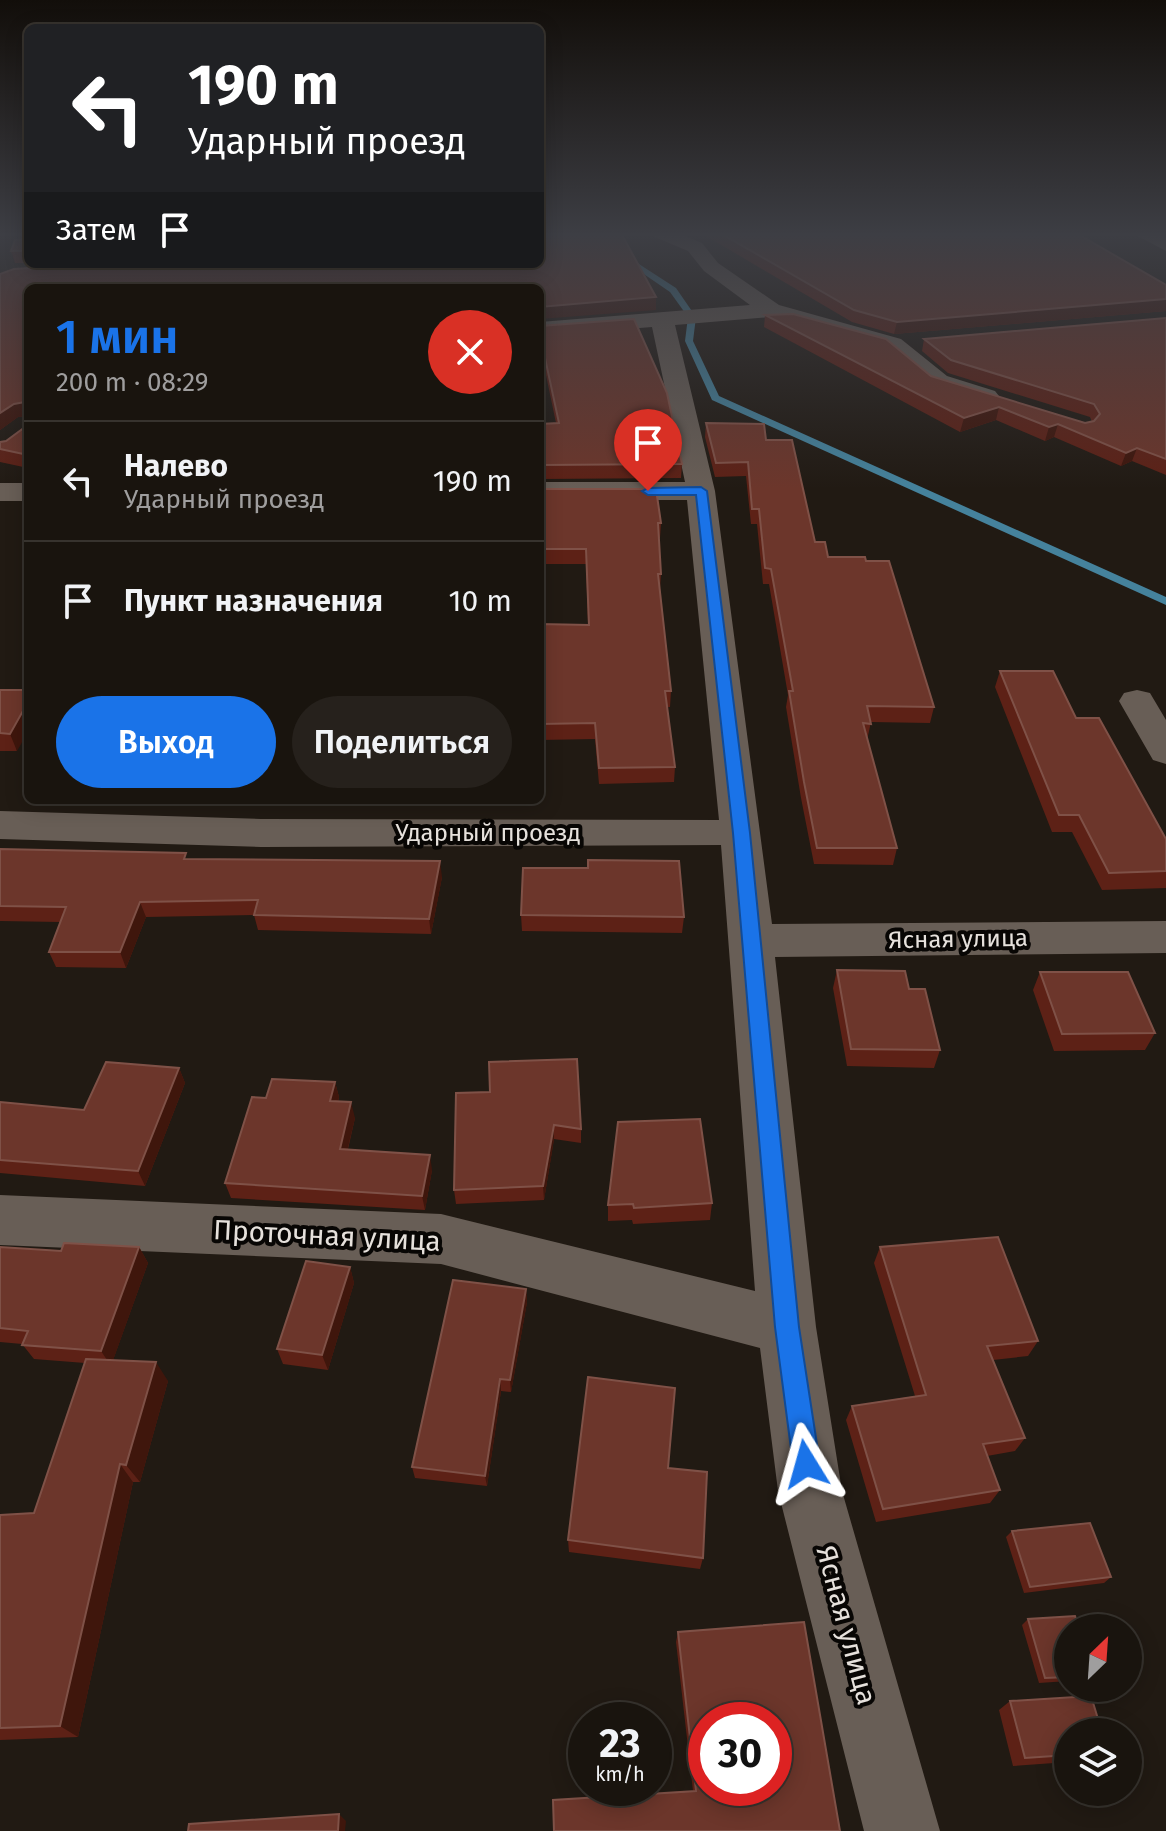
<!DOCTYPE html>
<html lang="ru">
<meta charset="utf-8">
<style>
body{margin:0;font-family:"Fira Sans",sans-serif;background:#26211c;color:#f1f3f6;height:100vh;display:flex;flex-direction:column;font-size:30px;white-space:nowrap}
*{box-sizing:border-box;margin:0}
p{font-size:26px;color:#9f9e9e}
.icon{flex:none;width:44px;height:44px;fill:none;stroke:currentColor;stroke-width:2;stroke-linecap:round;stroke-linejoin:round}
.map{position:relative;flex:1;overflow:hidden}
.drawer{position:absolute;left:24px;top:284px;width:520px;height:520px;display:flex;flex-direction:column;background:#19140e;border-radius:12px;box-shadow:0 4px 20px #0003,0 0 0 2px #37332e}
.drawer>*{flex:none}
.banner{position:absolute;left:24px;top:24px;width:520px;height:244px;border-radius:12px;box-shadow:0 4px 20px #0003,0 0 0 2px #37332e;background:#202124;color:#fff;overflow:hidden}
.needle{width:52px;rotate:25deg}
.tools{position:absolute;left:1054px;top:1614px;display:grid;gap:16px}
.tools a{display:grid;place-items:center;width:88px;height:88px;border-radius:50%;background:#19140e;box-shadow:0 4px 20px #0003,0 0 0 2px #37332e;font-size:40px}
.speed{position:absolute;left:568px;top:1702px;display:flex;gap:16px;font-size:40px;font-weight:700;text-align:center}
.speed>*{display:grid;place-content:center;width:104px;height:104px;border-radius:50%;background:#19140e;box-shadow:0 4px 20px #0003,0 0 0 2px #37332e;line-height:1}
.speed small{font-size:20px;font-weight:400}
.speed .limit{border:12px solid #d22;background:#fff;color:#111}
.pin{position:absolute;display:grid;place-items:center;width:68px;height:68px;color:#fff;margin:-82px -34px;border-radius:50% 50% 50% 0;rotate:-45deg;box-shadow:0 0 8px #0007}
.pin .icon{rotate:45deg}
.me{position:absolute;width:88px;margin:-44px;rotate:352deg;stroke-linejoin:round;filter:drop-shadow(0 0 6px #0008)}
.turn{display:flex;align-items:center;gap:28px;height:168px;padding:0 32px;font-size:36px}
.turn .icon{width:104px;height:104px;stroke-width:2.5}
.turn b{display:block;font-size:56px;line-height:68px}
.then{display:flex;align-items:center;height:76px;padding:0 32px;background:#0003;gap:16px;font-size:30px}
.round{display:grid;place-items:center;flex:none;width:84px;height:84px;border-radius:42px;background:#26211c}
.head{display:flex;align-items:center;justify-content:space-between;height:136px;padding:0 32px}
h1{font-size:48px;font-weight:600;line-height:60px;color:#1a73e8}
.button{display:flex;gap:16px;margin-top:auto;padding:16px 32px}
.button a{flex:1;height:92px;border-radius:48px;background:#1a73e8;color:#fff;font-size:32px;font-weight:600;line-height:92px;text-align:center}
.button a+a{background:#26211c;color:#f1f3f6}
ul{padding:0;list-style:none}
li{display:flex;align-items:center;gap:24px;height:120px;padding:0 32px;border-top:2px solid #37332e}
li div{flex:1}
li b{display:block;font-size:30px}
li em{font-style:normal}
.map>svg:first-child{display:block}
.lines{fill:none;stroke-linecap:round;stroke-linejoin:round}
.stream{fill:#45829c;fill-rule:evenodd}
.minor{fill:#685e56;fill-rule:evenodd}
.wall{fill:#5d2116}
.shaded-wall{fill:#3f160c}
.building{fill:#6c362b;stroke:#7f5147;stroke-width:2;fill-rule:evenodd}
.route{fill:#1a73e8;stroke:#114b97;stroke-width:2}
.labels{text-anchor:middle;stroke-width:8;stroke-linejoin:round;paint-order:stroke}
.street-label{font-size:24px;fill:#e6e1dc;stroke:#080604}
.near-street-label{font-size:28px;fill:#e6e1dc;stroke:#080604}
</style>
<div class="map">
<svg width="1166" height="1831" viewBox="0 0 1166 1831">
<rect width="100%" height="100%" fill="#211a13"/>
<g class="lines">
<path class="stream" d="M584 233H591L676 288 696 317 693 341 719 396 1166 597V605L712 400 685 341 688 317 670 292Z"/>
<path class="minor" d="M653 233H678L702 243 718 263 779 305 901 339 947 376 995 391 999 396 995 401 986 404 929 386 885 349 770 317 675 325 715 491 772 924 1166 921V953L775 957 816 1327 842 1491 940 1831H864L778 1491 760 1348 441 1264 0 1245V1195L441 1214 755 1291 721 845 261 847 0 839V811L261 819 719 820 687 500H540V482H685L652 327 540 336V322L750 305 704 271 688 251 655 237Z
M1132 233H1156L1166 237V251Z
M0 483H28V501H0Z
M1137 690 1150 693 1166 720V764L1153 760 1119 701 1124 693Z"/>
</g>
<path class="wall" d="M701 233H1076L1166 285V311L894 334 852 322Z
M28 239V263H15L11 251Z
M0 274 656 310 28 288V468L0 462V442L6 441 25 427V416L18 417 0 430Z
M765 315 931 376 1085 423 1092 422 1090 417 948 373 922 351 924 339 1166 318V475L1132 461 1121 466 1054 437 1045 441 996 420 960 432 764 327Z
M540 326 682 464 681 478 540 479V424L556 423 542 356Z
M706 423 766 440 815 542 828 557 934 707 930 723 871 722 867 740 897 848 893 865 814 864 801 798 786 707 788 695 769 584H763L757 524H751L746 476 715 477 705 437Z
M540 489 661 523 660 538H659L661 574 660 589 671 691 670 707H667L675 767 674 782 599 784 595 739 540 740V624L588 625 586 564H540Z
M1000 671 1076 718 1166 839V888L1102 890 1072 832H1052L995 687Z
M0 690 17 751H0Z
M0 849 188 859 442 877 431 934 258 930 254 915 146 917 126 968 56 967 49 952 60 922 0 921Z
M521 915 684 917 682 933 522 931Z
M837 970 909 989 940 1050 934 1068 847 1066 833 988Z
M1040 972 1155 1033 1145 1050 1054 1051 1033 990Z
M179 1068 185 1083 145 1186 0 1173V1102L84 1110Z
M335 1082 339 1097 338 1102 355 1118 348 1149 432 1170 425 1210 231 1198 225 1183 266 1098Z
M490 1092 581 1129V1143L554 1139 544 1200 456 1204 454 1190Z
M618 1122 712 1203 710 1220 633 1224 632 1220 608 1221V1205Z
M0 1247 61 1251 139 1247 148 1263 113 1360 168 1381 140 1482H133L78 1737 0 1740V1515L34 1513 85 1363 34 1359 22 1344 0 1342Z
M880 1247 1038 1341 1028 1356 993 1360 1025 1438 1015 1451 987 1456 1000 1490 990 1503 876 1522 846 1420 852 1406 915 1396 874 1263Z
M350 1267 354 1283 328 1370 283 1364 277 1349Z
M526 1289 527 1302 511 1392 501 1391 487 1486 415 1478 412 1467Z
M668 1468 703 1558 700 1569 569 1552 568 1540Z
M1012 1531 1111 1577 1104 1583 1024 1593 1006 1537Z
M1028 1619 1068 1628V1681L1039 1683 1022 1625Z
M678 1632 840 1831 693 1791 676 1642Z
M1010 1701 1068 1732V1762L1013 1766 999 1710Z"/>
<path class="shaded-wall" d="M656 297V310L540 319V307Z
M1166 299V311L894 334 897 322Z
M25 402 28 416 18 417 0 430V413L14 404Z
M999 407 996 420 960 432 964 418Z
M1058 424 1054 437 1045 441 1049 427Z
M1137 448 1132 461 1121 466 1126 453Z
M28 702V732L17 751 10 734Z
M440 861 442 877 431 934 429 919Z
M140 902 146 917 126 968 120 952Z
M179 1068 185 1083 145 1186 138 1171Z
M335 1082 339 1097 334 1117 330 1101Z
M351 1102 355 1118 344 1164 340 1149Z
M554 1125V1139L544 1200 543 1186Z
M430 1155 432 1170 425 1210 422 1196Z
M139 1247 148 1263 111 1366 101 1351Z
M350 1267 354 1283 328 1370 322 1355Z
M526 1289 527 1302 511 1392 510 1380Z
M156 1362 168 1381 140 1482 126 1465Z
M500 1379 501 1391 487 1486 485 1476Z
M120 1464 133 1482 78 1737 60 1726Z
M339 1814 346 1821 345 1831H338Z"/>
<path class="building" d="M575 233H621L656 297 540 307V288H28V455L0 449V442L6 441 25 427V402L14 404 0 413V274L14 269 97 264H540V236Z
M720 233H1076L1166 285V299L897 322 854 310Z
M28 239V251H11L15 240Z
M793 314 886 339 931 376 1085 423 1094 421 1100 414 1094 404 951 360 924 339 1166 318V459L1137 448 1126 453 1058 424 1049 427 999 407 964 418 765 315Z
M634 319 667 393 682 464 540 465V424L559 423 542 344H540V326Z
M706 423 764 424 766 440H792L815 542H825L828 557H865L866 561H889L934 707 867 706 871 724 863 723 897 848H817L804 782 789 691H793L771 569 765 568 759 509H752L748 462 716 463Z
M540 489H656L661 523H658L661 574H658L671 691H665L675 767 599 768 595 723 540 724V624L589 625 586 549H540Z
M1000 671H1053L1076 718H1099L1166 839V871L1109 873 1079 815H1059Z
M0 690H28V702L10 734 0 733Z
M0 849 186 853 184 859 440 861 429 919 254 915 258 900 140 902 120 952H49L66 907 0 906Z
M588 860 679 861 684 917 521 915 523 868H588Z
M837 970 905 971 909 989H925L940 1050 851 1049Z
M1040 972H1128L1155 1033 1062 1034Z
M577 1059 581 1129 554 1125 543 1186 454 1190 456 1093 490 1092 489 1062Z
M106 1062 179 1068 138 1171 0 1160V1102L84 1110Z
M272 1079 335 1082 330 1101 351 1102 340 1149 430 1155 422 1196 225 1183 252 1097 266 1098Z
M700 1119 712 1203 634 1208 633 1204 608 1205 618 1122Z
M998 1237 1038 1341 987 1346 1025 1438 983 1444 1000 1490 883 1509 852 1406 926 1395 880 1247Z
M64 1243 139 1247 101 1351 22 1345 28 1331 0 1328V1247L61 1251Z
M306 1261 350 1267 322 1355 277 1349Z
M453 1280 526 1289 510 1380 500 1379 485 1476 412 1467Z
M86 1359 156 1362 126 1465 120 1464 60 1726 0 1728V1515L34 1513Z
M588 1377 675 1388 668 1468 707 1472 703 1558 568 1540Z
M1090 1523 1111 1577 1030 1587 1012 1531Z
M1075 1616 1079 1628H1068V1677L1045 1678 1028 1619Z
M804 1622 840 1831H554L553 1800 696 1791 678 1632ZM706 1720H774V1788H706Z
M1091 1696 1102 1732H1068V1755L1025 1758 1010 1701Z
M339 1814 338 1831H188L189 1824Z"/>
<linearGradient id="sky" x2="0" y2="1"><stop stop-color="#120e0a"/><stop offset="0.48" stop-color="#3d3e44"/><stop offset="1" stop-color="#3d3e44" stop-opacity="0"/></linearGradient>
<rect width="1166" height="489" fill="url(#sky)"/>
<path class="route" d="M701 487 707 491 750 833 799 1327 820 1464 816 1473 806 1477 797 1473 793 1464 775 1327 733 833 696 495H648L642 491 648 488Z"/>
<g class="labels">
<g class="street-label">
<text x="488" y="841">Ударный проезд</text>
<text transform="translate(958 939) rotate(-1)" y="8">Ясная улица</text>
</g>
<g class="near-street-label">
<text transform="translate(327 1235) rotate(3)" y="10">Проточная улица</text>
<text transform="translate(847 1625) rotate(75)" y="10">Ясная улица</text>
</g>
</g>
</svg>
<div class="tools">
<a><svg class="needle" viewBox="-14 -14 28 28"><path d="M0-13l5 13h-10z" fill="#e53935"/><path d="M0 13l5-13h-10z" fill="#9f9e9e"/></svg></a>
<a><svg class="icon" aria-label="layers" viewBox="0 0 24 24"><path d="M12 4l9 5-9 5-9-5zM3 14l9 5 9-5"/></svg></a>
</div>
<div class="speed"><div>23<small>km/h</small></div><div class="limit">30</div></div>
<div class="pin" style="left:648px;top:491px;background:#d93025"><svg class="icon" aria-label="arrive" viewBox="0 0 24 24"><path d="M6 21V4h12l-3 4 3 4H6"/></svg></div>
<svg class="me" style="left:806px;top:1464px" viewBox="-20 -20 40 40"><path d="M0-17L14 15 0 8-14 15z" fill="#1a73e8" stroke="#fff" stroke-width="4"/></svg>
<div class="banner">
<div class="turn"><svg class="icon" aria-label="left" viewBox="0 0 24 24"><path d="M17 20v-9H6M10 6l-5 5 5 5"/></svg><div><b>190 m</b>Ударный проезд</div></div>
<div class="then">Затем<svg class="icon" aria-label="arrive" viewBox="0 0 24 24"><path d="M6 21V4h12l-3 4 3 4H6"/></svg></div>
</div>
<section class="drawer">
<div class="head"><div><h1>1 мин</h1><p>200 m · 08:29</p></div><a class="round" style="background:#d93025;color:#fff"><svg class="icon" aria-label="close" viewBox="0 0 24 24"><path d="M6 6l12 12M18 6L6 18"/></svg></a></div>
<ul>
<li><svg class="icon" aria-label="left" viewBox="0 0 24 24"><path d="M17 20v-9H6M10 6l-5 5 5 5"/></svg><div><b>Налево</b><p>Ударный проезд</p></div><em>190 m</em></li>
<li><svg class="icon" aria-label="arrive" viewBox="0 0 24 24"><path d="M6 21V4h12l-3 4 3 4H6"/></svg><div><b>Пункт назначения</b></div><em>10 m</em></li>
</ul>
<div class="button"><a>Выход</a><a>Поделиться</a></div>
</section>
</div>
